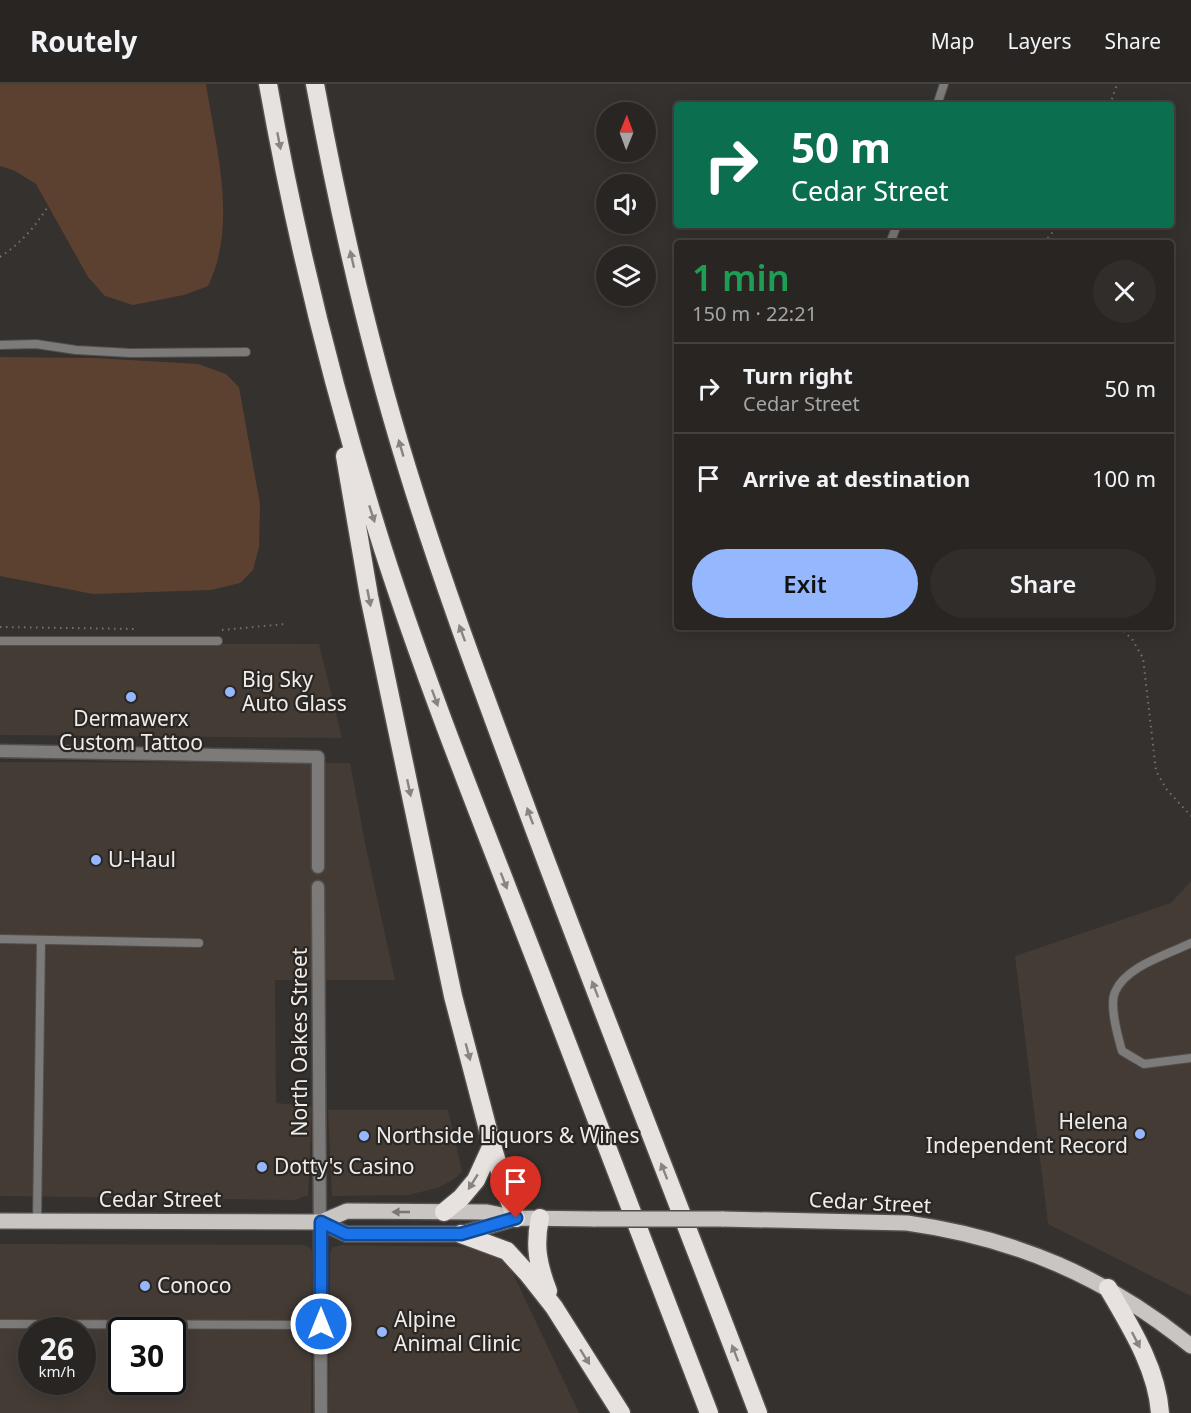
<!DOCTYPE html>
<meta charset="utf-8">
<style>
body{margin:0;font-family:"Noto Sans",sans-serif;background:#302d2a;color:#f1f3f6;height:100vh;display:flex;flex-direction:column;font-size:22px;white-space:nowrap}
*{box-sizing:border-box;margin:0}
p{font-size:20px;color:#a5a5a5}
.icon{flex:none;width:33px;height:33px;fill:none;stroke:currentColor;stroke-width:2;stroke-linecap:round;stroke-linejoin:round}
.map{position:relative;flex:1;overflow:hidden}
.side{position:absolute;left:674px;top:156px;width:500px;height:390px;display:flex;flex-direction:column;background:#282522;border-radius:6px;box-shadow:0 3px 15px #0003,0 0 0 2px #444240}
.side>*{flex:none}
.guide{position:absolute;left:674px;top:18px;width:500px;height:126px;border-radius:6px;box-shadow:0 3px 15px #0003,0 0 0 2px #444240;background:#0b6e4f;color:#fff;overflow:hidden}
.needle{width:39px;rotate:1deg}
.controls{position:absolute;left:596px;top:18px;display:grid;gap:12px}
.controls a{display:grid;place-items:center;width:60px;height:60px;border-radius:50%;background:#282522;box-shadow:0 3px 15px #0003,0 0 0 2px #444240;font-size:30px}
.speed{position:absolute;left:18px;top:1233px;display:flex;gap:12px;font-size:30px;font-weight:700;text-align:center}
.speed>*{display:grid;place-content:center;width:78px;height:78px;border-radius:50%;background:#282522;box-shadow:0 3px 15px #0003,0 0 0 2px #444240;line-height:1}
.speed small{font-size:15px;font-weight:400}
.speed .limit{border:3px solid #111;border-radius:9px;background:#fff;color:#111}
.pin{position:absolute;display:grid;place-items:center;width:51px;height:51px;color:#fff;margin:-62px -26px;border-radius:50% 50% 50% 0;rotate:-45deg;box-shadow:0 0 6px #0007}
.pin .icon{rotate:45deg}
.me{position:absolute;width:66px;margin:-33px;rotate:0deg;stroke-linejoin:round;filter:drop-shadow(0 0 4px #0008)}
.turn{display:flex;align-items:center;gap:21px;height:126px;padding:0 18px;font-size:27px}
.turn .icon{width:78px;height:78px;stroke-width:2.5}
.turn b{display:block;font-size:42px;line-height:51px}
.round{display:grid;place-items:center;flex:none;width:63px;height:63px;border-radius:32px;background:#302d2a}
.headline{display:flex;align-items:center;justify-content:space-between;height:102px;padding:0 18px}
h1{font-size:36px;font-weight:600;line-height:45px;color:#1e9e55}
.cta{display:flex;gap:12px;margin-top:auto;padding:12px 18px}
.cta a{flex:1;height:69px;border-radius:36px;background:#95b7fd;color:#111;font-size:24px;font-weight:600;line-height:69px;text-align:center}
.cta a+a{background:#302d2a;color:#f1f3f6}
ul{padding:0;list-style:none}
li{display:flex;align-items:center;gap:18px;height:90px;padding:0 18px;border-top:2px solid #444240}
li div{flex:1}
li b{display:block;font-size:22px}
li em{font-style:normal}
header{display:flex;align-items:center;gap:36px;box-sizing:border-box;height:84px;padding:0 30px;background:#282522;border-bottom:2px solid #444240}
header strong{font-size:28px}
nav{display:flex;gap:33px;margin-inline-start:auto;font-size:21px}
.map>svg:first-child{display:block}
.built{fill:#443b35;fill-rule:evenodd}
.green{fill:#5c4130}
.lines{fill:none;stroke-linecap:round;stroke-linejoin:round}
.lane-casing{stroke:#534f4c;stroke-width:10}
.street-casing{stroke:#534f4c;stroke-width:15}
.primary-casing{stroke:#534f4c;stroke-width:18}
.highway-casing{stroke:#534f4c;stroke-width:21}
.path{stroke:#75726f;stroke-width:2;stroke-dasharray:1.5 4.5;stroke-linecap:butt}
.lane{stroke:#7d7b7a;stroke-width:8}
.street{stroke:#7d7b7a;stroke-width:12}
.primary{stroke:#c9c5c2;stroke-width:15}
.highway{stroke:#e7e2df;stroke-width:18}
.primary-bridge-casing{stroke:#534f4c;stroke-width:18;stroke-linecap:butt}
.primary-bridge{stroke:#c9c5c2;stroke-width:15}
.oneway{fill:#898482}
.oneway2{fill:#7a7673}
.route-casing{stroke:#114b97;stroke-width:15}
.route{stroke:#1a73e8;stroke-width:10}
.poi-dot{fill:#95b7fd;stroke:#2b2724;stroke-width:2}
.labels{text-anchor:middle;stroke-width:4.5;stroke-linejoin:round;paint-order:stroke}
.poi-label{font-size:21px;fill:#efedeb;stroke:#2b2724;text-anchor:start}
.street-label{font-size:21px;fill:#efedeb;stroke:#2b2724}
</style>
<header>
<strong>Routely</strong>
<nav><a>Map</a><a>Layers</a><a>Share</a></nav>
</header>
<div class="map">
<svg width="1191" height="1329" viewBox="0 0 1191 1329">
<rect width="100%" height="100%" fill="#35312e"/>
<path class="built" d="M0 559 319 560 342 654 0 651Z
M0 678 350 679 365 759 395 896H275L276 1019 312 1022 308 1111 295 1116 0 1112Z
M1191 797V1212L1048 1140 1015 872 1171 819Z
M328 1026H448L462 1087 453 1096 437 1104 408 1111 332 1112Z
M0 1160 304 1161 310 1164 312 1168 311 1329H0ZM32 1246H82V1298H32ZM122 1246H172V1298H122Z
M342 1161 463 1163 486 1166 508 1179 579 1329H329L330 1169 333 1163Z"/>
<path class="green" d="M0 0H206C216 65 238 140 208 202L184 211 133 221 105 212 88 193 36 100 15 87 0 82Z
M0 273 95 274 198 280 226 290 239 303 260 420 259 463 253 486 240 499 211 506 93 510 0 492Z"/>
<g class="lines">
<defs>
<path id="lane" d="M937 21 944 0
M890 159 897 141
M0 261 36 260 76 266 131 269 246 268
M0 557H218
M0 855 199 859
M1191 859C1167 871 1126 882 1115 908 1109 922 1118 953 1122 967L1144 980 1191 974
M37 1137 41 856
M0 1240 321 1241"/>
<path id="street" d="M0 667 318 673V783
M318 803 321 1329"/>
<path id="primary" d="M722 1135 907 1139C1015 1154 1106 1193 1191 1262
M0 1137 321 1138 347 1127 487 1128 516 1134 595 1135
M321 1138 346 1150H461L513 1135"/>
<path id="highway" d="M268 0C296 157 335 313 383 465 429 608 486 748 540 888 596 1035 653 1182 709 1329
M315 0C339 129 368 258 407 384 445 508 491 628 536 750 608 943 685 1136 758 1329
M345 372 369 512 453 912 492 1061 506 1108 516 1134
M444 1128 461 1114 476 1096 492 1061
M540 1134C534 1162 538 1181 548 1207
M461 1150 507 1167 528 1190 554 1223 621 1329
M1108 1204C1130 1242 1157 1284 1160 1329"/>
</defs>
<use href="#lane" class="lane-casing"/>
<use href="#street" class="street-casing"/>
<use href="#primary" class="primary-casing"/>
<use href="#highway" class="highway-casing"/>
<path class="path" d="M1110 21 1117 0
M1044 159 1058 141
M0 173C20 160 34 144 47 124
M0 543 135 545
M1119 543 1132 555 1143 574 1156 687 1167 706 1191 732
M222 546 285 540"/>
<use href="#lane" class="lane"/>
<use href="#street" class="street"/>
<use href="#primary" class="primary"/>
<use href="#highway" class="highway"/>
<defs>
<path id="primary-bridge" d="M595 1135H722"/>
</defs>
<use href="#primary-bridge" class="primary-bridge-casing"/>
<use href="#primary-bridge" class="primary-bridge"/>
</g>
<defs><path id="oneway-solid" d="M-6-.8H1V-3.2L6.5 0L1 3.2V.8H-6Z" transform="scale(1.5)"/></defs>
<g class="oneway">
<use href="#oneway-solid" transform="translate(279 57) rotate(79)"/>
<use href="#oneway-solid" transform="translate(352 175) rotate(-103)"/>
<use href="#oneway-solid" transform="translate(401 364) rotate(-106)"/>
<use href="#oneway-solid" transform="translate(372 430) rotate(72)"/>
<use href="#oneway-solid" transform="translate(369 514) rotate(79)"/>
<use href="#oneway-solid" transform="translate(462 549) rotate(-110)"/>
<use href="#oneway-solid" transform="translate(435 614) rotate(70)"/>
<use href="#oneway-solid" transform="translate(409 704) rotate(78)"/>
<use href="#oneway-solid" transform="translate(530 732) rotate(-110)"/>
<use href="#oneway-solid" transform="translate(504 797) rotate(69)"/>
<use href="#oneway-solid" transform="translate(595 905) rotate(-111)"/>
<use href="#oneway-solid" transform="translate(468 968) rotate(75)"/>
<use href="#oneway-solid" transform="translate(664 1087) rotate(-111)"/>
<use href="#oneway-solid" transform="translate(473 1098) rotate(122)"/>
<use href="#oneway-solid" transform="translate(1136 1256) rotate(63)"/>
<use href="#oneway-solid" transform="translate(735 1269) rotate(-111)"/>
<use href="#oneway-solid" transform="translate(585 1273) rotate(58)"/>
</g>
<use class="oneway2" href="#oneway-solid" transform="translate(401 1128) rotate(-180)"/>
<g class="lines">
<defs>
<path id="route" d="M321 1240V1138L346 1150H461L516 1134"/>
</defs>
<use href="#route" class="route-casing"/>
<use href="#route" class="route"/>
</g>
<g class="poi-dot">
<circle cx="230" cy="608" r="6"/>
<circle cx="131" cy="613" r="6"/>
<circle cx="96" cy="776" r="6"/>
<circle cx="1140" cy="1050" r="6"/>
<circle cx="364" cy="1052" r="6"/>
<circle cx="262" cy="1083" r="6"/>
<circle cx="145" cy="1202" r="6"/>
<circle cx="382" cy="1248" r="6"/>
</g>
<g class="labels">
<g class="poi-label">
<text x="242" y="603">Big Sky<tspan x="242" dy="24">Auto Glass</tspan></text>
<text x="131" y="642" text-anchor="middle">Dermawerx<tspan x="131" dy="24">Custom Tattoo</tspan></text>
<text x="108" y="783">U-Haul</text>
<text x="1128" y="1045" text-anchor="end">Helena<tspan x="1128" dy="24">Independent Record</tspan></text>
<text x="376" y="1059">Northside Liquors &amp; Wines</text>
<text x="274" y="1090">Dotty's Casino</text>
<text x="157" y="1209">Conoco</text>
<text x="394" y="1243">Alpine<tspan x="394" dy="24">Animal Clinic</tspan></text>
</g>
<g class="street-label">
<text transform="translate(300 958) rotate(-90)" y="7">North Oakes Street</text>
<text x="160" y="1123">Cedar Street</text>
<text transform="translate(870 1119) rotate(3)" y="7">Cedar Street</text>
</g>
</g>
</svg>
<div class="controls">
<a><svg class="needle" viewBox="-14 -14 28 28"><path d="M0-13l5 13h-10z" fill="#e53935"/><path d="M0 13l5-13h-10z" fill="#a5a5a5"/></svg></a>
<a><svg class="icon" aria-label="sound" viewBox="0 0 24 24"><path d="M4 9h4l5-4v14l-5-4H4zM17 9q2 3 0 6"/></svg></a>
<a><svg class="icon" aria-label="layers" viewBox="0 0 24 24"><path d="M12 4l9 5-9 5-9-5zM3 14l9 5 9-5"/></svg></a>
</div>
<div class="speed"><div>26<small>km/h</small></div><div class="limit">30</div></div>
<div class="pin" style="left:516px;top:1134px;background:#d93025"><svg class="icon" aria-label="arrive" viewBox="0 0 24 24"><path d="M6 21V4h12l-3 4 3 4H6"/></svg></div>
<svg class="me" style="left:321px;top:1240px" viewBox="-20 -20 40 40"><circle r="17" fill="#1a73e8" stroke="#fff" stroke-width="3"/><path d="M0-11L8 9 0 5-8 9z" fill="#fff"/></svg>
<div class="guide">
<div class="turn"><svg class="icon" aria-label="right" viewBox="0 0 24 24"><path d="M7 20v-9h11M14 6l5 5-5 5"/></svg><div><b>50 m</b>Cedar Street</div></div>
</div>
<section class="side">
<div class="headline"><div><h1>1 min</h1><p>150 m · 22:21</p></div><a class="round"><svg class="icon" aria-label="close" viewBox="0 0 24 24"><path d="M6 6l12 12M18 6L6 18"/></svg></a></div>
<ul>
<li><svg class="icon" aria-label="right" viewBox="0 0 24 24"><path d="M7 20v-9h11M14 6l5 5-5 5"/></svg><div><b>Turn right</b><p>Cedar Street</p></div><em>50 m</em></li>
<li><svg class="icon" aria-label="arrive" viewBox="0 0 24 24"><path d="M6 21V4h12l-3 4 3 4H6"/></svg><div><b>Arrive at destination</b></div><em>100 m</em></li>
</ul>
<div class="cta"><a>Exit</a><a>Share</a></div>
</section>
</div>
